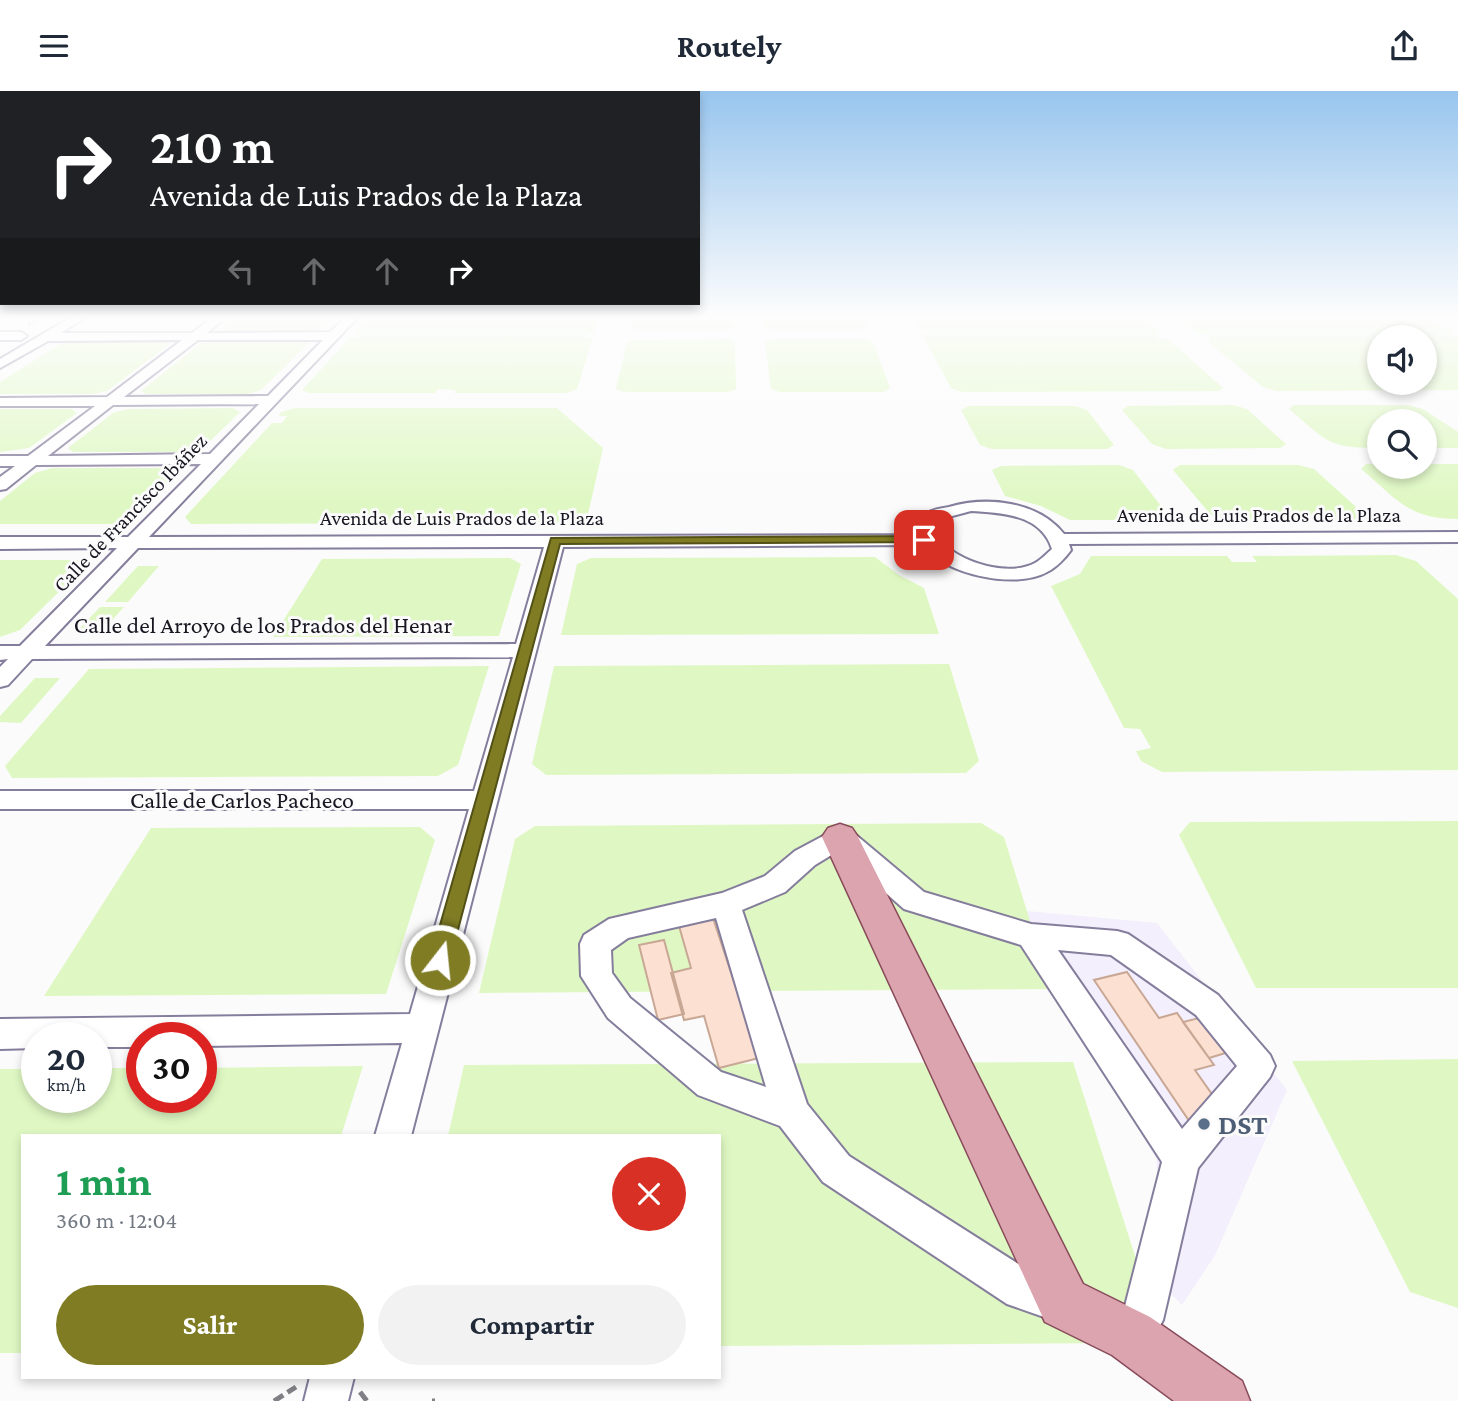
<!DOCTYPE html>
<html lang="es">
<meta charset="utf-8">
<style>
body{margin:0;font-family:"Crimson Pro",serif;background:#f2f2f3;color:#1f2937;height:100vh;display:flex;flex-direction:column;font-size:26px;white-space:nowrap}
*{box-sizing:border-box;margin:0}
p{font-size:23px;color:#747a83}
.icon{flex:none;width:38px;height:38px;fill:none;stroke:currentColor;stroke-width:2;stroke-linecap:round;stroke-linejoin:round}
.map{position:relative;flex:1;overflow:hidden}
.panel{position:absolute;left:21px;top:1043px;width:700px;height:245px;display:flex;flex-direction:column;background:#fff;border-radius:0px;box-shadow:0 4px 10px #0003}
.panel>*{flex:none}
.top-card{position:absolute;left:0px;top:0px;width:700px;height:214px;box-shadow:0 4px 10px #0003;background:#202124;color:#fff;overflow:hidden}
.fabs{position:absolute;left:1367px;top:234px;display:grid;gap:14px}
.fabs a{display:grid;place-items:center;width:70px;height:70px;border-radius:50%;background:#fff;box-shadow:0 4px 10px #0003;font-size:35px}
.speed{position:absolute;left:21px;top:931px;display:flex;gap:14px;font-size:35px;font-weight:700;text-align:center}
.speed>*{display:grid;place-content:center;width:91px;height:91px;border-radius:50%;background:#fff;box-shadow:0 4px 10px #0003;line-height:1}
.speed small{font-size:18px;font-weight:400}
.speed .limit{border:10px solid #d22;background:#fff;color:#111}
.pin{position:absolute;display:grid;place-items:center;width:60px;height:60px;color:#fff;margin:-30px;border-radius:14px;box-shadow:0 4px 10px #0006}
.me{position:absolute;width:77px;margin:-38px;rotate:16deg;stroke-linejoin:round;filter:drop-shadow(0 0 5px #0008)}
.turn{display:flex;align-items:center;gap:24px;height:147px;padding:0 35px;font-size:32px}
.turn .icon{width:91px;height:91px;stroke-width:2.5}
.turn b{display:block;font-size:49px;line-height:60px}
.lanes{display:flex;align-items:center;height:66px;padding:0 35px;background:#0003;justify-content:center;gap:35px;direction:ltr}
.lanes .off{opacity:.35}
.round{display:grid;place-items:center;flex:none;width:74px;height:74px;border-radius:37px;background:#f2f2f3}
.headline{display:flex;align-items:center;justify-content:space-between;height:119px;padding:0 35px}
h1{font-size:42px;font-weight:700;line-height:52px;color:#1e9e55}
.cta{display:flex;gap:14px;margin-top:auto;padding:14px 35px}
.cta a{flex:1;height:80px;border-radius:42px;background:#7f7c24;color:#fff;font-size:28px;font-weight:700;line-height:80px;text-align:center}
.cta a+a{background:#f2f2f3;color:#1f2937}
header{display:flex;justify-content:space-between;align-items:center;height:91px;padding:0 35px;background:#fff;font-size:32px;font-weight:700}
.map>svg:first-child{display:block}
.commercial{fill:#f3effc}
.green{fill:#dff8c3;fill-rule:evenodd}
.building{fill:#fce0d1;stroke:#c9a795;stroke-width:2}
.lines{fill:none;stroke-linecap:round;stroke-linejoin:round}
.minor-casing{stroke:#857d9c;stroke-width:4}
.major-casing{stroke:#884b5a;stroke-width:3}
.path-far1{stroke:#818086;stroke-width:2;stroke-dasharray:3.5 2;stroke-linecap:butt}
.path{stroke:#818086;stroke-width:5;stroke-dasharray:11 5;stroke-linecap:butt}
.minor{fill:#fff;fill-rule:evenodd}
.major{fill:#dca4af;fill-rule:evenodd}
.route{fill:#7f7c24;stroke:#535117;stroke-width:2}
.service-dot{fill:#5c6f8a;stroke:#fbfbfb;stroke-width:2.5}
.labels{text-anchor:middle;stroke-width:6;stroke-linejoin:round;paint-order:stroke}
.far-street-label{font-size:21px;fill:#191621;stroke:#fbfbfb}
.street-label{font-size:24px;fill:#191621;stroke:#fbfbfb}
.near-service-label{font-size:28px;font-weight:bold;fill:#4e5e75;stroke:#fbfbfb;text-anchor:start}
</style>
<header><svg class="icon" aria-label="menu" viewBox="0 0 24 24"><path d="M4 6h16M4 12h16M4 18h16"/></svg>Routely<svg class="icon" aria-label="share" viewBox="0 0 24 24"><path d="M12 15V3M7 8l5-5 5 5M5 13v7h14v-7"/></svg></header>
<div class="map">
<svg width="1458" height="1310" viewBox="0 0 1458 1310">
<rect width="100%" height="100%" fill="#fbfbfb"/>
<path class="commercial" d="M973 815 1157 832 1287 999 1215 1164 1182 1214 1140 1172 1160 1112 1156 1067 1028 859Z"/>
<path class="green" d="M233 227H334L324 237 313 240H224L219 238Z
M368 227H599L594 241 587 242 585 246H593L577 298 566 302H454L456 299 438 298 435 302H308L302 299 350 247H358L362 243 354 242Z
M633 227H734L735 236 726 239H638L631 237Z
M763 227H864L867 236 860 239H772L764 236Z
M915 227H1145L1163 243H1156L1160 248H1168L1223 297 1218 300 961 301 951 297 922 243H930L928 238H920Z
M1179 227H1425L1454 242 1447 243 1458 247V299L1276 300 1263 296 1205 248 1211 247 1206 243H1198ZM1379 247H1424V292H1379Z
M727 248 735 251 736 298 728 301H625L616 298 627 251 636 249Z
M773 248H864L873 251 890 297 883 301H780L771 298 765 251Z
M74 250H165L170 253 107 300 93 303H0V291L61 253Z
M212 250H303L309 252 261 299 248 303H146L141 300 200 253Z
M1233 314 1247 318 1286 353 1280 357 1166 358 1152 353 1122 319 1128 315Z
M1294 314H1408L1423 318 1458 341V357H1425L1424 331H1379V357C1327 357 1327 350 1289 318Z
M969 315H1075L1087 319 1114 354 1107 358H992L980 354 961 319Z
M233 317 240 321 204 356 189 361H73L68 357 113 322 127 318Z
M295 317H557L603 357 586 432 191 433 185 426 272 332H282L287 325H279L281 321Z
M0 318H72L77 322 29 357 0 361Z
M1366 373H1379V376H1424L1425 373H1458V428C1408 428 1397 408 1361 378Z
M1119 374 1133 379 1168 424 1161 429H1070L1041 415 1005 405 992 379 1001 375Z
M1180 374H1298L1314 378 1364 423 1358 429H1229L1211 424 1173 379Z
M52 377H172L178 382 132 427 114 433H0V410L35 382Z
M1396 464 1416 470 1458 508V679L1162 681 1141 670 1136 660 1151 657 1140 638 1124 637 1051 495 1080 483 1091 465H1227L1232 471H1257L1252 465Z
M875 466 899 484 924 497 939 543 561 544 577 473 591 467Z
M510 467 521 473 499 545 273 546 322 468Z
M0 469H78L84 476 20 539 0 546Z
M138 475H159L128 511H105Z
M100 516H124L105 537H80Z
M949 573 979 670 966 682 546 684 532 673 554 575Z
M489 575 458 674 438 685 12 687 5 675 89 578Z
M35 587H60L21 632 0 631V625Z
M1458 730V897H1256L1179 744 1190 731Z
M981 732 1004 746 1051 898 479 902 515 748 535 735Z
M420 736 435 749 386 903 44 905 151 737Z
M1458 968V1217L1410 1201 1292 970Z
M1073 971 1145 1196 1110 1252 719 1255V1045H448L464 974Z
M363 975 341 1045H23V1262H0V978H37V1006H96V977H142V1006H201V977Z"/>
<path class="building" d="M713 827 759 967 719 977 704 925 684 929 671 882 691 877 679 835Z
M664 849 684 923 658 929 639 854Z
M1127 881 1159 927 1177 922 1214 974 1195 979 1235 1036 1200 1046 1094 889Z
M1203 926 1229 961 1209 967 1183 931Z"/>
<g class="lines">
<defs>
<path id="minor" d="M70 227H84L61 242H192L212 227H225L207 242 330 241 345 227H357L149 446 917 444 915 439C918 433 923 426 928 422 933 418 943 417 949 416 987 405 1038 410 1064 443L1458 441V451L1069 453 1071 459C1066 466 1056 477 1047 481 1015 499 944 483 921 454L563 456 411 1045H375L402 952 201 955V947H142V956H96V947H37V957L0 958V928L410 923 469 718H0V700H474L513 566 32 568 8 594 0 596V576L8 568 0 569V555H20L117 457 0 458V446H128L201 373 36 374 6 398 0 399V386L15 375H0V365H28L95 315H0V307L107 306 182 249 48 250 0 277V268ZM198 249H323L268 305 124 306ZM259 313 210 363 48 365 113 314ZM971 420C1002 422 1041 423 1052 458 1047 462 1041 469 1035 472 1006 488 946 468 933 439L941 428ZM544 456 516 553 45 555 138 457Z
M0 241H21L27 245 21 249H0Z
M840 736 850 739 924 801 1031 833 1117 840 1128 843 1218 904 1270 964 1275 975 1270 986 1198 1077 1163 1229 1146 1260 1131 1266 1116 1260 1110 1245 1124 1219 1162 1071 1021 854 904 818 838 760 815 774 785 801 742 819 807 1013 849 1065 1031 1181 1079 1197 1085 1212 1079 1227 1064 1233 1007 1213 823 1091 780 1035 698 1004 608 927 581 885 580 853 584 844 609 828 722 802 765 785 795 760ZM716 827 766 996 721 981 630 907 612 882 611 859 628 847ZM1058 859 1111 864 1196 924 1237 975 1182 1038Z
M310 1286H354L348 1310H304Z"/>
<path id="major" d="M840 733 852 737 858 746 1083 1193 1150 1226 1242 1290 1250 1310H1174L1112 1264 1045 1231 822 746 828 737Z"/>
</defs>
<use href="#minor" class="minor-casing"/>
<use href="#major" class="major-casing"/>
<path class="path-far1" d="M28 234 41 227"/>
<path class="path" d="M360 1301 367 1310
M274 1310 296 1296
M432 1310H435"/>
<use href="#minor" class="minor"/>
<use href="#major" class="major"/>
</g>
<linearGradient id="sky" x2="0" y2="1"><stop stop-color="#98c5ee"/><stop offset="0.55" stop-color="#fdfdfd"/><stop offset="1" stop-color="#fdfdfd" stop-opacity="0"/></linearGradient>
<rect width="1458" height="410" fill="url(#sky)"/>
<path class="route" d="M924 445 929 446V451L560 453 450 869 447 875 440 877 433 875 430 869 551 447Z"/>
<circle class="service-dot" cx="1204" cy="1033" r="7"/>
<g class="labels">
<g class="far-street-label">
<text transform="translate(130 422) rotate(-46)" y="7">Calle de Francisco Ibáñez</text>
<text x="1259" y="431">Avenida de Luis Prados de la Plaza</text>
<text x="462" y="434">Avenida de Luis Prados de la Plaza</text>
</g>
<g class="street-label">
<text x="263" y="542">Calle del Arroyo de los Prados del Henar</text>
<text x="242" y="717">Calle de Carlos Pacheco</text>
</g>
<g class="near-service-label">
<text x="1218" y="1043">DST</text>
</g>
</g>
</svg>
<div class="fabs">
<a><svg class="icon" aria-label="sound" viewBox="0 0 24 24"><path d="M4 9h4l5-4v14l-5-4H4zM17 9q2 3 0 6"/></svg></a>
<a><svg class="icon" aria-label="search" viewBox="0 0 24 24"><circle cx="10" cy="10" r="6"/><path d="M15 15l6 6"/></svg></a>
</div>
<div class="speed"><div>20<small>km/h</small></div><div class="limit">30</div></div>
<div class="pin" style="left:924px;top:449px;background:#d93025"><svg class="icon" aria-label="arrive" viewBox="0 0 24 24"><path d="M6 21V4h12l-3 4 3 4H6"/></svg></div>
<svg class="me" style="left:440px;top:869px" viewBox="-20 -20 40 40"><circle r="17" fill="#7f7c24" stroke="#fff" stroke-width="3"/><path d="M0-11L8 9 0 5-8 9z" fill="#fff"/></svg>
<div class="top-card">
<div class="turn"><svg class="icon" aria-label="right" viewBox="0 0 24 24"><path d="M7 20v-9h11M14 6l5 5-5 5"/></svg><div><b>210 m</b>Avenida de Luis Prados de la Plaza</div></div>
<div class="lanes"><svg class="icon off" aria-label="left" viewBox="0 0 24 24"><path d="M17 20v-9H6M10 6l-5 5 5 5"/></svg><svg class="icon off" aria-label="ahead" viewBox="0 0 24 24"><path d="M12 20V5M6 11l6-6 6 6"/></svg><svg class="icon off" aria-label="ahead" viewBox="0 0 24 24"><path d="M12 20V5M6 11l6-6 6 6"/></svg><svg class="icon" aria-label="right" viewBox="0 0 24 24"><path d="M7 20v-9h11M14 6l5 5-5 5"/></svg></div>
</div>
<section class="panel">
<div class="headline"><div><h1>1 min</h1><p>360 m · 12:04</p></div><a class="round" style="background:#d93025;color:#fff"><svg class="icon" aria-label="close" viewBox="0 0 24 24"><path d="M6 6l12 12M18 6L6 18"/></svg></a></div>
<div class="cta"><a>Salir</a><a>Compartir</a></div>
</section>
</div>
